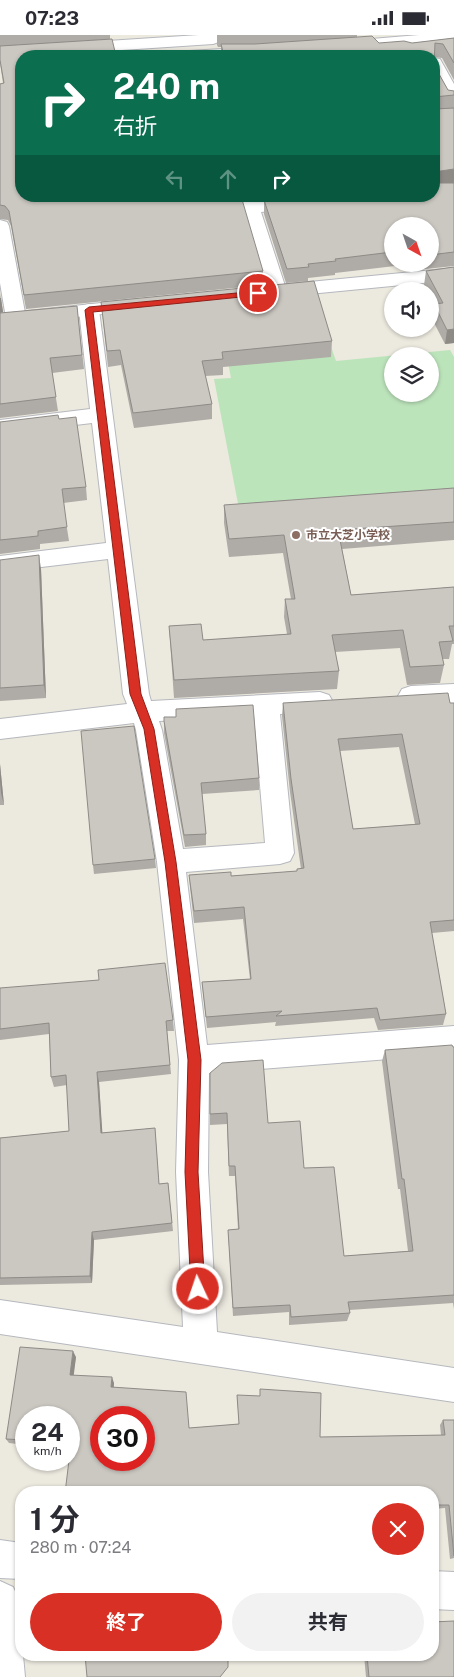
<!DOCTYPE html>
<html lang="ja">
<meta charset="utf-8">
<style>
body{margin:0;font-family:"Public Sans","Noto Sans JP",sans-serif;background:#f2f2f3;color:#2b2b33;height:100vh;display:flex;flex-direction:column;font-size:19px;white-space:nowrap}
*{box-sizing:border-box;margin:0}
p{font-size:16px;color:#7c7c81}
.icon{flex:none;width:28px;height:28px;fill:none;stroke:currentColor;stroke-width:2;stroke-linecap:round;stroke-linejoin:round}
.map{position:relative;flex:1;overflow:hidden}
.panel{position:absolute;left:15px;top:1451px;width:424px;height:175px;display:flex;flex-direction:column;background:#fff;border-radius:20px;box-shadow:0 1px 4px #0004}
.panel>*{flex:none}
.top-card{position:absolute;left:15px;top:15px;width:425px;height:152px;border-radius:20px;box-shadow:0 1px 4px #0004;background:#0b6e4f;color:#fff;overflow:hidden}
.needle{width:32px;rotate:140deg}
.buttons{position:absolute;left:384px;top:182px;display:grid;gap:10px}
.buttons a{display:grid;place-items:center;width:55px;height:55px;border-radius:50%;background:#fff;box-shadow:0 1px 4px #0004;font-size:25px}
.speed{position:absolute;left:15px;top:1371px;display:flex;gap:10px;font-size:25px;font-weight:700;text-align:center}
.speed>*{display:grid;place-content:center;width:65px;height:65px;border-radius:50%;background:#fff;box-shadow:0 1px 4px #0004;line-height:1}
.speed small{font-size:12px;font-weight:400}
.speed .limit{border:8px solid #d22;background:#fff;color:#111}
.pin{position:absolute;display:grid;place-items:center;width:42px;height:42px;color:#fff;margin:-21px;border:2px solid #fff;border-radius:50%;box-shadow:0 1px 5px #0007}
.me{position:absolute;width:55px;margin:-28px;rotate:357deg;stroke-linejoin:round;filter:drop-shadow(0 0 4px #0008)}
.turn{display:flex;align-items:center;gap:18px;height:105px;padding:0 15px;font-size:22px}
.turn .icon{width:65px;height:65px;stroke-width:2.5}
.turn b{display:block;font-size:35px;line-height:42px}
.lanes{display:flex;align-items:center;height:48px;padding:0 15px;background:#0003;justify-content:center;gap:25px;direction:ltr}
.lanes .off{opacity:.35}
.round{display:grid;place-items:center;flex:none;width:52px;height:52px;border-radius:26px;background:#f2f2f3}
.overview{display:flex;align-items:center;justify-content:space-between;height:85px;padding:0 15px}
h1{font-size:30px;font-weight:700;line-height:38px}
.primary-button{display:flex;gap:10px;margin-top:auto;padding:10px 15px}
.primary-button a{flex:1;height:58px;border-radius:30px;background:#d93025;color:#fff;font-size:20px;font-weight:700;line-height:58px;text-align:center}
.primary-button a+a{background:#f2f2f3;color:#2b2b33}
.status{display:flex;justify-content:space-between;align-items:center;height:35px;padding:0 25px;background:#fff;direction:ltr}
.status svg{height:14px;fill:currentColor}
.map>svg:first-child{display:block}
.green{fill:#bce4bb;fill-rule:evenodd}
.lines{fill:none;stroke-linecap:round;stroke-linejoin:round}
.minor-casing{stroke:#b5b8bd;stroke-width:2}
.tertiary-casing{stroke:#b5b8bd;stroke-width:2}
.minor{fill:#fff;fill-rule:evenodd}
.tertiary{fill:#fff;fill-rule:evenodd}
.wall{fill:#afaba6;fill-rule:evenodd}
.shaded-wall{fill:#8e8b87}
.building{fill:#cbc7c1;stroke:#8e8b87;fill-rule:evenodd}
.route{fill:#d93025;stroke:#8d1f18}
.education-dot{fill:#8d6e63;stroke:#fff;stroke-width:2}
.labels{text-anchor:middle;stroke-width:4;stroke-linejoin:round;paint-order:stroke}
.education-label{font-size:12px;font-weight:bold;fill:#785e54;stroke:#fff;text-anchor:start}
</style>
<div class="status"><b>07:23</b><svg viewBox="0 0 49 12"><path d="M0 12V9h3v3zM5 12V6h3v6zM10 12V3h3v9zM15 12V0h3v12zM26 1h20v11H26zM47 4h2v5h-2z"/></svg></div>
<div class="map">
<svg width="454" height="1642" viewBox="0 0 454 1642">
<rect width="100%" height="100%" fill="#ece9df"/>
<path class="green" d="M320 280 336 326 450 315 454 322V460L240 479 214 344 231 343 221 291ZM392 321H430V359H392Z"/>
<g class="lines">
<defs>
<path id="minor" d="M434 23 440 24 454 49V69L448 68 434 43Z
M238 161H256L258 166 301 162 308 164 310 168 308 172 261 177 287 257 284 261 277 263 270 261 267 257Z
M0 185 7 187 9 191 26 283 23 287 16 289 9 287 6 283 0 248Z
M89 269 96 271 99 275 149 659 151 666 320 657 329 660 333 667 329 674 320 677 280 679 294 818 290 826 280 829 186 837 207 1010 454 991V1019L209 1038 208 1137 217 1297 454 1333V1367L0 1299V1265L183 1292 176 1137 179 1025 157 827 136 695 134 688 0 704V684L127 669 123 659 108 524 0 537V521L106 508 92 388 0 399V385L90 374 79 275 82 271ZM254 681 265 808 183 814 162 695 159 686Z
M454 649V669L411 671 402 668 398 661 402 654 411 651Z
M0 1505 21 1508V1544L0 1543Z
M432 1536 454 1537V1575L432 1574Z
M0 1546 13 1552 19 1565 21 1620H23L25 1642H0Z"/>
<path id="tertiary" d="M199 0H217L221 4 219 7 213 9 0 23V13Z
M419 0H454V7L371 14 365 13 363 9 365 5 371 4Z
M258 12 264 13 266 17 264 21H181L183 17 189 16Z
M454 233V245L278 262 271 260 268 256 271 252 278 250Z
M138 264 145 266 148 270 145 274 0 291V279Z"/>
</defs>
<use href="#minor" class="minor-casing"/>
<use href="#tertiary" class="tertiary-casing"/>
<use href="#minor" class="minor"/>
<use href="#tertiary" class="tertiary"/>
</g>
<path class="wall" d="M0 0H110V4L21 21 263 236V250L26 274 11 191 8 185 0 184V49L3 48 0 28Z
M217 0H357V2L379 8H412L454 3V45L442 23 434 22V30L448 55 454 56V148H451H454V231L416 235 412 229 335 238V240L308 243V246L286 248 264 179V165L434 161 224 21H221V12H218L217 10ZM392 191H430V229H392Z
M257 161H288L259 164Z
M454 232V308L445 309 432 284 434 269 430 261V256H427L424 250 426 236Z
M0 258 3 277 1 278 77 271 84 334 52 338 58 376 0 383Z
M101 267 332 306 331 322 223 332V340L205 341 212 369V384L134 393 121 330 108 332Z
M59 384 86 452 87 465 63 468 69 506 40 509V514L0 519V387Z
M454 453V505L342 514 351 560 454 552V609H452L449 624H442L444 630 440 648 407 650 400 613 335 617 339 636 337 654 174 663 169 591 203 605 287 599 284 582 285 564H291L283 518 229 522 224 488V470Z
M0 525 41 534 46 663 0 666Z
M283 668H454V896L432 898 446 979 443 990 378 995 374 983 275 991 276 987 207 993 203 958 202 947 250 944 243 884 194 888 190 852 189 840 231 841 297 836V834H301L290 757 282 681ZM399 712 415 789 353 794 340 716Z
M164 682 259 743V755L202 759 206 799V810L185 812 164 698Z
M0 729 4 770H0Z
M155 824 156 833 94 839 93 830Z
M0 953 173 985 174 996H167L171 1039 99 1047 102 1098 155 1093 159 1149 168 1148 173 1196 94 1205 92 1248 0 1250V1103L69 1096 67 1050 54 1052 51 1042 49 999 0 1005Z
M454 1012V1274L453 1268 349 1275 350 1278 347 1286 289 1290V1277L233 1281 228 1195 238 1194 235 1141H229L227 1089 210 1090V1038L268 1088 304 1133 344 1221 408 1216 400 1154H398L382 1026 385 1015Z
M76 1322 73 1340 114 1348V1352L190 1393 239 1389 237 1360 320 1402 441 1400 440 1390 443 1385H454V1523L450 1524 445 1473 432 1474V1458L69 1413V1382H26V1410L9 1408 6 1404Z
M364 1620H432L454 1642H366Z"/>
<path class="shaded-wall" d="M454 134V148L434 151V137Z
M0 263H1L3 277 0 278Z
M454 294V308L445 309 447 295Z
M39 520 41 534 46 663 44 650Z
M0 729 4 770 1 758 0 746Z
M97 1037 99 1047 103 1107 101 1098Z
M92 1197 94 1205 92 1248 90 1241Z
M73 1316 76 1322 73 1346 70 1340Z
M112 1342 114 1348 113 1358 111 1352Z"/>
<path class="building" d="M372 1 379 8 404 6 412 8 454 3V28L443 9 435 8 434 30 448 55 454 56V60L434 62 435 74 454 73V134L434 137 435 148H454V217L430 220V191H392V217L335 224 336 226 308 229 309 232 287 234 264 165 303 161H434V21H224L221 9H255Z
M112 4 116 21H21V161H241L263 236 24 260 9 176 5 171 0 170V49L4 48 0 25V11Z
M454 232V294L447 295 434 269 443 268 426 236Z
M314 246 332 306 222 317 223 324 202 326 212 369 133 378 120 315 107 316 101 267Z
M77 271 82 320 50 323 56 362 0 369V278Z
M58 380 59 384 76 382 86 452 62 454 67 492 38 496V501L0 505V387Z
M454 453V487L338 495 351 560 454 552V591H449L453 606 439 607 444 630 410 632 403 595 332 600 339 636 174 645 169 591 201 589 203 605 291 599 285 564H295L284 500 229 504 224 470Z
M39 520 44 650 0 653V525Z
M448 658 450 668H454V885L430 887 446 979 380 985 377 973 276 981 282 976 206 982 202 947 251 944 244 872 194 876 189 840 231 837V841L297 836V834L304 833 291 744 283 668ZM402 699 420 789 353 794 338 704Z
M253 670 259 743 201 748 206 799 184 800 164 686V682H176V674Z
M134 691 155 824 93 830 81 696Z
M165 928 173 985 166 986 170 1030 97 1037 101 1098 155 1093 159 1149 168 1148 172 1188 92 1197 90 1241 0 1243V1103L69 1096 66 1040 51 1042 49 988 0 994V953L99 945 98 935Z
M452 1010 453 1012H454V1260L348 1267 350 1278 291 1282 290 1270 233 1273 228 1195 239 1194 235 1131H229L227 1078 210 1079V1038L222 1028 263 1025 268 1088 300 1086 304 1133 334 1132 344 1221 413 1216 404 1144H402L385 1015Z
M20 1312 73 1316 70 1340 112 1342 111 1352 186 1357 189 1393 239 1389 237 1360 260 1361V1354L321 1358 320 1402 445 1400 443 1385H454V1521L449 1470H432V1458H65L71 1409H69V1382H26V1405L6 1404ZM101 1382H144V1425H101Z
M454 1586V1642H369L367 1620H432V1587Z
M85 1620H228V1632L220 1642H87Z"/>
<path class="route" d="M258 256 261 257V260L93 277 141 659 154 694 176 827 201 1025 198 1137 205 1254 203 1259 198 1261 193 1259 191 1254 185 1137 188 1025 165 827 144 694 130 659 85 275 89 272Z"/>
<circle class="education-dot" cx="296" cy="500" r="5"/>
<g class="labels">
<g class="education-label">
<text x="306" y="504">市立大芝小学校</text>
</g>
</g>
</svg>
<div class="buttons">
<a><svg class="needle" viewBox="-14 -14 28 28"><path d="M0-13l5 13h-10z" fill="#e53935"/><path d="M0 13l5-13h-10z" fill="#7c7c81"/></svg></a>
<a><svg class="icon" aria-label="sound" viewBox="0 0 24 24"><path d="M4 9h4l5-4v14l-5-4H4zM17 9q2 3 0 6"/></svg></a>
<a><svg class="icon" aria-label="layers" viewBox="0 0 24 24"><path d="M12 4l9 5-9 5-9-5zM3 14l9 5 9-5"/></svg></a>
</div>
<div class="speed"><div>24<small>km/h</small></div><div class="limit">30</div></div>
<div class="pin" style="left:258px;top:258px;background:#d93025"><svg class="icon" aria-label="arrive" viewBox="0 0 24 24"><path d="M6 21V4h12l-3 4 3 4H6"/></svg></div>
<svg class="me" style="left:198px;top:1254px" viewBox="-20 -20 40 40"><circle r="17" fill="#d93025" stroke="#fff" stroke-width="3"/><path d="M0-11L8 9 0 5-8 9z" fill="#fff"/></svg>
<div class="top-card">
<div class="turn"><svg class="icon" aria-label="right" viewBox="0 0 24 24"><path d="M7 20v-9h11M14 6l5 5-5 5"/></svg><div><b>240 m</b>右折</div></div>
<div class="lanes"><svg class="icon off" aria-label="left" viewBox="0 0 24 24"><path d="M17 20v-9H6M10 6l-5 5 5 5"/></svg><svg class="icon off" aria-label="ahead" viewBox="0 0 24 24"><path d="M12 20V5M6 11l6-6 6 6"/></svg><svg class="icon" aria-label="right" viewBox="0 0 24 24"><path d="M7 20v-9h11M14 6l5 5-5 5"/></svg></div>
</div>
<section class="panel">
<div class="overview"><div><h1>1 分</h1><p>280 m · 07:24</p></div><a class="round" style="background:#d93025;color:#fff"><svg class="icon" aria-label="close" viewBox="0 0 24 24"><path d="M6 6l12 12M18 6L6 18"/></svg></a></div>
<div class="primary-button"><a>終了</a><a>共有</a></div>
</section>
</div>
